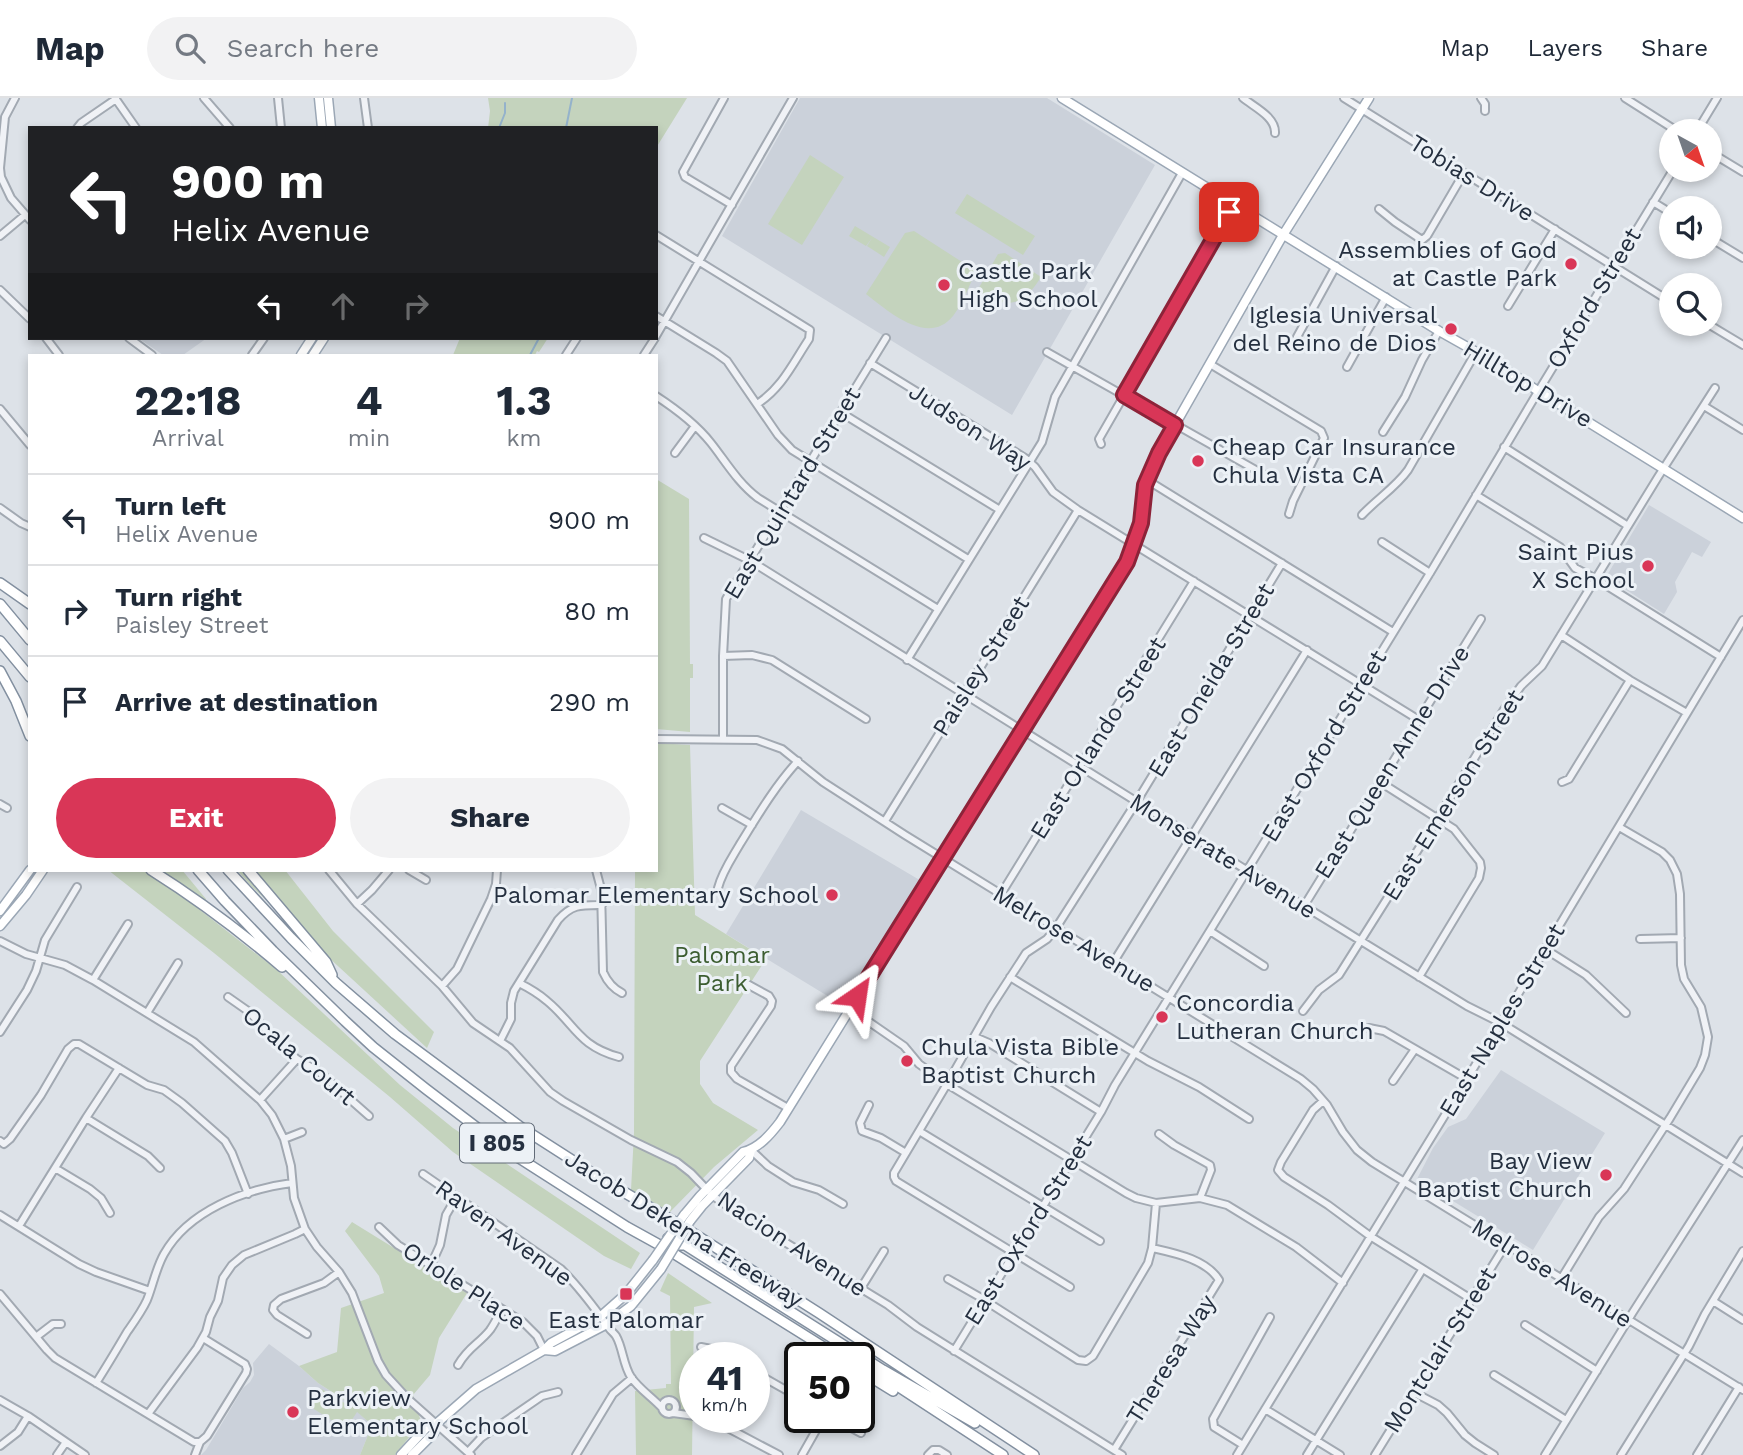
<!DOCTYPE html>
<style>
body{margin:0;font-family:"Work Sans",sans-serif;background:#f2f2f3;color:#1f2937;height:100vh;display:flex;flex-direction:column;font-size:26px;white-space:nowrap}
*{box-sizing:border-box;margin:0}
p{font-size:23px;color:#747a83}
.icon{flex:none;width:38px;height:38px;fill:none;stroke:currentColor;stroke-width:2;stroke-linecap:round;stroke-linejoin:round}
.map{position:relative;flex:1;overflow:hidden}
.details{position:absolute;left:28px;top:256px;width:630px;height:518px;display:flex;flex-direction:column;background:#fff;border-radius:0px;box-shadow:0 4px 10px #0003}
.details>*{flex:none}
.top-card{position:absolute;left:28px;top:28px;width:630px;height:214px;border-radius:0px;box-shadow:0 4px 10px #0003;background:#202124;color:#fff;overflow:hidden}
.needle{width:46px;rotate:140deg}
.tools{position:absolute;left:1659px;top:21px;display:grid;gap:14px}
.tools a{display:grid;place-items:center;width:63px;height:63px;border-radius:50%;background:#fff;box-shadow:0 4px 10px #0003;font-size:35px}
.speed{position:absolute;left:679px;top:1244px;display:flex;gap:14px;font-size:35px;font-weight:700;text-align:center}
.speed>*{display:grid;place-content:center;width:91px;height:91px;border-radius:50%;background:#fff;box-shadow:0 4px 10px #0003;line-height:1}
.speed small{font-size:18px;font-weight:400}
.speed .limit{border:4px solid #111;border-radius:10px;background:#fff;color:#111}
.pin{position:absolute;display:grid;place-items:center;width:60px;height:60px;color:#fff;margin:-30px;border-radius:14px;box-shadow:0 4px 10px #0006}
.me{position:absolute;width:77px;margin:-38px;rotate:32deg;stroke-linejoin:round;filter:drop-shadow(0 0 5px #0008)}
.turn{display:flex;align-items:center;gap:24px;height:147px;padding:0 28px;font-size:32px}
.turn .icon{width:91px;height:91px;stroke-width:2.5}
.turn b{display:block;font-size:49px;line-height:60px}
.lanes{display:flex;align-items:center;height:66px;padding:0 28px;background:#0003;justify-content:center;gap:35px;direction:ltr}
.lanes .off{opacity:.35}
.eta{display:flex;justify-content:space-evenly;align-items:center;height:119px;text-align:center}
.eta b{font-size:42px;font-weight:700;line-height:49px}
.primary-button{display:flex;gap:14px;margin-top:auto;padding:14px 28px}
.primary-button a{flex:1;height:80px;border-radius:42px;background:#d93657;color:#fff;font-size:28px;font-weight:700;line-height:80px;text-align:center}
.primary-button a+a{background:#f2f2f3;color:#1f2937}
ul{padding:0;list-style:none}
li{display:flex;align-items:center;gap:21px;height:91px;padding:0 28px;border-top:2px solid #e0e1e3}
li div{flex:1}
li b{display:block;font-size:26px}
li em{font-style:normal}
header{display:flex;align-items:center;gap:42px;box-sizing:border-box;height:98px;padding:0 35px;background:#fff;border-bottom:2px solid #e0e1e3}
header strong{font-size:33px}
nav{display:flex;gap:38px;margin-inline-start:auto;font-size:24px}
.search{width:490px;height:63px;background:#f2f2f3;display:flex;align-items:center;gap:18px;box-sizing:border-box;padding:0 24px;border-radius:38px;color:#747a83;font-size:26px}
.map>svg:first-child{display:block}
.built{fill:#cbd1da}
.green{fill:#c4d3bd}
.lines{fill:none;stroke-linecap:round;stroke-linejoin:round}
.stream{stroke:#94b2cb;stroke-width:2}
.minor-casing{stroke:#a2a9b2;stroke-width:10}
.major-casing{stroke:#9ba7b5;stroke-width:11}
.highway-casing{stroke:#8390a0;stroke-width:12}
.minor{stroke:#f0f2f6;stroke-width:6}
.major{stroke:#fff;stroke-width:8}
.highway{stroke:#fff;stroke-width:9}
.major-bridge-casing{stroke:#9ba7b5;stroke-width:11;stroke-linecap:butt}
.major-bridge{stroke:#fff;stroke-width:8}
.route-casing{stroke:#8d2339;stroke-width:18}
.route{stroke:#d93657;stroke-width:12}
.poi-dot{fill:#d93657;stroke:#ecf1f6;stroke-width:2.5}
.labels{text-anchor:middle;stroke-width:6;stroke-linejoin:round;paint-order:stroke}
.shield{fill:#ecf1f6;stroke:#616a77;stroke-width:2}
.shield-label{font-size:23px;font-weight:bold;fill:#253040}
.street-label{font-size:24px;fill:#253040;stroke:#ecf1f6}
.poi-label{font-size:24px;fill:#253040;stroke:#ecf1f6;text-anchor:end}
.park-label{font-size:24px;fill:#3c5d31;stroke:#ecf1f6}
</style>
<header>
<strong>Map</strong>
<div class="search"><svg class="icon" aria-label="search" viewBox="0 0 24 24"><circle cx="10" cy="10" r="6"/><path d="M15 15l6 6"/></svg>Search here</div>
<nav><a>Map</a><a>Layers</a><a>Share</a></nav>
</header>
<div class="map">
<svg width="1743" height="1357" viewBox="0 0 1743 1357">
<rect width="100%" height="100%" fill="#dde2e8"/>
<path class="built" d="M800 0H1047L1155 67 1012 317 722 138Z
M138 240H207L183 257H163Z
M1649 407 1711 444 1702 459 1692 454 1675 484 1677 494 1664 516 1606 479Z
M801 712 923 784 844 908 726 836Z
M1501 972 1605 1035 1533 1152 1417 1081 1433 1050 1448 1029 1466 1021Z
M269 1246 299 1268 318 1285 343 1301 372 1327 360 1357H201L206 1352 243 1290 250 1284 254 1277 253 1265Z"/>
<path class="green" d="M488 0H687L656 50V30H488L490 13Z
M810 57 844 79 802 147 768 126Z
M967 96 1035 138 1023 157 955 115Z
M855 128 890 149 884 159 867 148 872 140 866 148 849 138Z
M914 133 976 173C969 188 963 205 953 218 928 249 888 213 866 196L905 135Z
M1005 155 1041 179C1021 211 1007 209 976 195L998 156Z
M460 240H548L539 254 537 253 535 257H453Z
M656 381 689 401 690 566H693V580H690V634L656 631Z
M656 645 690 647 695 817 766 861 700 963V986L713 1005 758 1032 714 1069 670 1114 631 1092 634 1035 635 772H656Z
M108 772H182L206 801 200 812 277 872 400 987 453 1030 640 1155 631 1171 604 1158 453 1054 390 999 214 855Z
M237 772H285L333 833 434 934 427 950 252 789Z
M352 1124 467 1195 439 1240 430 1277 413 1297 421 1324 395 1357H360L372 1327 357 1314 346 1331 309 1308 320 1290 351 1309 343 1301 318 1285 299 1268 337 1254 341 1210 384 1195 379 1178 345 1133Z
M668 1175 712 1205 694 1209 692 1357H636L635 1293 666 1290V1286H671L670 1198 660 1193Z"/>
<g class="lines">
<path class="stream" d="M499 30 505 15V5
M566 30 572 0
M530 257 539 240"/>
<defs>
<path id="minor" d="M15 0 5 19 0 70 1 79 11 100 30 122
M115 0 136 30
M204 0 230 30
M278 0 281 30
M364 0 368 30
M724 0 683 74 685 79 732 107
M1243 0C1254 9 1276 19 1275 35
M1344 0 1671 204
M1481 0 1485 6V13
M1625 0 1677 33
M77 30 81 25 116 1
M1697 33 1717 0
M1710 54 1743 74
M1653 104 1671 115
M1379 111 1395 124 1422 142 1427 138 1464 75
M656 137 810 232 809 241C793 265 782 290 757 306
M0 138 25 117
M1710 140 1743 160
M0 192 30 221
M1508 208 1555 131
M656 218 716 255 727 263 778 337 792 352 968 461
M1708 226 1743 247
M656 238 793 0
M1297 239 1336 168
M46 240 59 257
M129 240 152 257
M1047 254 1270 380
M252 257 264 240
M566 257 577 240
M644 257 655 240
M870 265 1025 360 1035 369 1053 394 1078 412 1419 622
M1210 266 1321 333 1324 340 1293 403 1289 416
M1347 269 1386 199
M656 298C676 311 696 326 711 345 726 364 738 385 758 400L938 511
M1704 308 1743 332
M0 311 30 347
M840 314 1000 412
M1383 334 1405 299 1422 262 1439 233
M1101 346 1099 341 1234 106
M1504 349 1628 428
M675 355 695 328
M1147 382 1393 534
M1476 397 1560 449 1575 470 1596 481 1721 559
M0 410 21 425 30 429
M1362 417C1377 401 1396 389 1408 372L1476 254
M704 440 749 462 1304 808 1467 908 1501 925 1743 1075
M1382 444 1430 475
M1561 537 1630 582 1687 615
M723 558 752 557 772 562 866 621
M907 562 1042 344 1055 299 1182 75
M656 641 757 642 782 651 823 684 905 737 1301 981 1313 991 1327 1007 1343 1034 1357 1052 1372 1064 1743 1292
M723 641V558L726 501 886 240
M1380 684 1454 731 1480 764 1481 770 1479 780 1419 879
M1562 684 1569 681 1630 582
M0 706 7 710
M722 710 752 727
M885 723 1078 412
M329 772 357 806 442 888 473 925 510 950 550 994 563 1003 631 1042 677 1064 691 1075 713 1098 742 1118 888 1207 917 1229 1122 1357
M409 772 426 782
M596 772 601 791 603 874C607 883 614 891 622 895
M718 790C722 774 732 760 740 746 758 717 775 688 798 663
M1001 796 1194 483
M357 806 372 792 389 772
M1304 808 1481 521
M1210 833 1264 868
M1640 841 1681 840
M0 843 26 856 65 867 93 882 194 944 260 1002 272 1017 284 1041 291 1068 294 1100 305 1131 317 1149 339 1174 352 1195 378 1263 386 1277 407 1300 471 1357
M1545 851 1586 877 1626 915
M1113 865 1307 552
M1010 879 1148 963 1199 989 1249 1021
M93 882 128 826
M519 885C529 890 539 896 547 903 575 926 578 948 619 959
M747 886 769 898 772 903 771 908 731 968V974L737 981 788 1010
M442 888 457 871 491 801 496 786 497 772
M228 899 248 913 286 952 297 961 318 973 369 1018
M849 910 904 948 919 966 947 986 1126 1095 1136 1100 1156 1105 1200 1100 1227 1107 1296 1149 1343 1185
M1303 913 1319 892 1339 877 1438 720 1503 613 1521 588 1542 568 1658 379 1715 290
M147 915 178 865
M1369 930 1384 933 1467 981
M0 934 27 892 36 873 45 842 77 789
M975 939 989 945 1101 1014
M500 943 511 921V905L514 893 558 822C572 806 581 807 602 807
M1393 983 1415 951
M260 1002 297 961
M1323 1003 1313 1012 1281 1064 1278 1072 1284 1079 1328 1107 1370 1138 1471 1201
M869 1007 860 1025 862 1033 881 1040 906 1055
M86 1020 148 1058 160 1070
M919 1033 1100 1143
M1159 1036 1174 1047 1210 1067 1211 1072 1200 1100
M284 1041 302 1034
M0 1043 4 1046 10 1041 41 997 68 951 74 946H79L147 987 164 992 182 1005 225 1043 232 1055 248 1096
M751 1052 768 1068 793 1084 819 1092 843 1106
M55 1070 90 1091 101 1100 110 1115
M423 1076 561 1171C579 1189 594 1209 609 1230 611 1233 614 1235 616 1238 623 1250 623 1267 631 1279 639 1291 652 1299 662 1310
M0 1117 79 1166 96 1174 150 1193
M19 1128 86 1020 119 970
M379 1129 398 1147 523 1224 537 1238 544 1252
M431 1167 440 1147 446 1117 457 1098
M948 1181 978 1198 1078 1262 1086 1263 1093 1258 1148 1165 1152 1150 1156 1105
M1561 1181 1599 1119 1624 1091 1670 1020 1700 970 1705 957 1708 939 1701 909 1684 881 1681 867 1680 796 1677 776 1670 762 1662 754 1619 729
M1070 1189 896 1083 894 1079V1075L947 986 991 909 1026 855 1047 841 1056 830 1137 703 1282 465
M861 1190 884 1153
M0 1196 47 1252 55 1260 194 1344H200
M1713 1203 1743 1222
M1525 1227 1597 1273
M307 1236 277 1217 273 1212 274 1207 281 1201 324 1185 339 1174
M36 1239 53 1226H61
M701 1249 711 1251 729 1260
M954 1253 1101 1014 1115 987 1430 475 1536 297 1673 72
M458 1267C468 1249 479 1246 490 1232 495 1225 498 1218 502 1211
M754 1274 800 1300
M1494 1277 1566 1322
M96 1285C107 1268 117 1251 127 1234 134 1224 142 1213 147 1202 153 1187 156 1170 164 1156 188 1113 245 1091 292 1085
M1413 1294 1438 1307 1447 1315 1465 1337 1475 1345 1494 1357
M662 1309a7 7 0 1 1 14 0a7 7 0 1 1-14 0Z
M0 1302 28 1318 85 1357
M1265 1311 1340 1357
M673 1315 695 1318
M148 1316 197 1250 206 1234 210 1219 218 1203 223 1180 232 1167 244 1157 295 1136 305 1131
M701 1320 726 1329 779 1357
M833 1320 861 1335
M1243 1347 1214 1329 1213 1321 1270 1219
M0 1348 18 1334 28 1318
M1114 1352 1219 1182C1206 1161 1174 1155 1152 1150
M468 1354 481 1340 542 1298 558 1294
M57 1357 66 1344
M195 1357 200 1344 207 1338 246 1275 247 1271 245 1266 203 1240
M576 1357 613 1296 632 1280
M802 1357 823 1320
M928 1357 933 1352H939L947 1357
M1237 1357 1467 981 1743 522
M1307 1357 1422 1172
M1375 1357 1506 1146
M1545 1357 1633 1214 1743 1042
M1621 1357 1689 1248 1705 1216 1743 1153
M1697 1357 1739 1289"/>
<path id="major" d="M319 0 322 30
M328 0 331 30
M1062 0 1439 233 1494 264 1538 293 1743 420
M301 257 312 240
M313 257 324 240
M0 813 30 772
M0 828 26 797 43 772
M684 1117 700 1098 743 1054C759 1050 770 1037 780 1024L1127 464 1141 425 1145 387 1159 355 1283 137 1369 0
M690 1123 702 1108 749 1060 751 1052
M544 1252 555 1253 607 1226 631 1208 661 1171
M401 1357 427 1329 436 1326 476 1291 544 1252 551 1245 601 1218 626 1196 653 1162
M412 1357 434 1335 436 1326"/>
<path id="highway" d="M0 485 30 506
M0 506 30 542
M0 543 30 579
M0 573 16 603 30 638
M151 772C197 801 240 833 282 869
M198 772 225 803 273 853 345 923 373 949 426 991 505 1051 627 1129 665 1150 841 1260
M228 772 291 840 336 885 395 936 480 999 522 1030 600 1080 685 1130 819 1215 1034 1357
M248 772 326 864 332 877
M668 1140 679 1147H685L883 1272 975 1325
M859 1272 893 1293
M876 1274 1003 1357"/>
</defs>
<use href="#minor" class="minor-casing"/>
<use href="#major" class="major-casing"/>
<use href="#highway" class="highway-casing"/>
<use href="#minor" class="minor"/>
<use href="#major" class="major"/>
<use href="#highway" class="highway"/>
<defs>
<path id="major-bridge" d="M653 1162 684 1117
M661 1171 690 1123"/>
</defs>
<use href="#major-bridge" class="major-bridge-casing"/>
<use href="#major-bridge" class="major-bridge"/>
</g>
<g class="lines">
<defs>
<path id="route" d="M857 898 1127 464 1141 425 1145 387 1159 355 1175 327 1124 297 1229 114"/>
</defs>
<use href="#route" class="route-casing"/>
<use href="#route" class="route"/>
</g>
<g class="poi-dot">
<circle cx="1571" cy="166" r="7"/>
<circle cx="944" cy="187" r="7"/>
<circle cx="1451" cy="231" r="7"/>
<circle cx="1198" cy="363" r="7"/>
<circle cx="1648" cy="468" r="7"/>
<circle cx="832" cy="797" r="7"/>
<circle cx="1162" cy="919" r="7"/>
<circle cx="907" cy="963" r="7"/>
<circle cx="1606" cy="1077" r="7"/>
<rect x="619" y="1189" width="14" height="14" rx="3.5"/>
<circle cx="293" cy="1314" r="7"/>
</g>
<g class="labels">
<rect class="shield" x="460" y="1025.5" width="74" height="39" rx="5"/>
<g class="shield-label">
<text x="497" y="1053">I 805</text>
</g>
<g class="street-label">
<text transform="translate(1472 80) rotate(32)" y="8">Tobias Drive</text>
<text transform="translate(1594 200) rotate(-59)" y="8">Oxford Street</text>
<text transform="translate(1528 286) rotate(31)" y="8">Hilltop Drive</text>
<text transform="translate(970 329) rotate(33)" y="8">Judson Way</text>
<text transform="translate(792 395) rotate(-59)" y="8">East Quintard Street</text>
<text transform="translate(981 568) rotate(-58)" y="8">Paisley Street</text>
<text transform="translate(1211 582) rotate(-59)" y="8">East Oneida Street</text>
<text transform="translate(1098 640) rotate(-58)" y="8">East Orlando Street</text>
<text transform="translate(1324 648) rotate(-59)" y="8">East Oxford Street</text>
<text transform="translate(1392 664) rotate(-58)" y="8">East Queen Anne Drive</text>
<text transform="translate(1453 697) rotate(-58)" y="8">East Emerson Street</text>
<text transform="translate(1223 758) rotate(32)" y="8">Monserate Avenue</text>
<text transform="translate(1074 841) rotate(31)" y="8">Melrose Avenue</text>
<text transform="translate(1502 922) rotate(-59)" y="8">East Naples Street</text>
<text transform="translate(299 958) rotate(40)" y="8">Ocala Court</text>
<text transform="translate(684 1131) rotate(32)" y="8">Jacob Dekema Freeway</text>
<text transform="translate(1028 1132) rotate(-58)" y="8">East Oxford Street</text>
<text transform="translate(504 1135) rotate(36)" y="8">Raven Avenue</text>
<text transform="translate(792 1146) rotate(33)" y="8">Nacion Avenue</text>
<text transform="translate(1552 1175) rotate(32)" y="8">Melrose Avenue</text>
<text transform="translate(464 1188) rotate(33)" y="8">Oriole Place</text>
<text transform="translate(1440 1252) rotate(-58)" y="8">Montclair Street</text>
<text transform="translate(1171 1261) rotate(-58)" y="8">Theresa Way</text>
</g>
<g class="poi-label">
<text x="1557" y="160">Assemblies of God<tspan x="1557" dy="28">at Castle Park</tspan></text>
<text x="958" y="181" text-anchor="start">Castle Park<tspan x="958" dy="28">High School</tspan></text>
<text x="1437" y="225">Iglesia Universal<tspan x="1437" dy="28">del Reino de Dios</tspan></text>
<text x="1212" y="357" text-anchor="start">Cheap Car Insurance<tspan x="1212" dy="28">Chula Vista CA</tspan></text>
<text x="1634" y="462">Saint Pius<tspan x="1634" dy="28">X School</tspan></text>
<text x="818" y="805">Palomar Elementary School</text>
<text x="1176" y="913" text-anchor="start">Concordia<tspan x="1176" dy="28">Lutheran Church</tspan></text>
<text x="921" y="957" text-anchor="start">Chula Vista Bible<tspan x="921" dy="28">Baptist Church</tspan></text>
<text x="1592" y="1071">Bay View<tspan x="1592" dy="28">Baptist Church</tspan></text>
<text x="626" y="1230" text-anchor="middle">East Palomar</text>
<text x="307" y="1308" text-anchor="start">Parkview<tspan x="307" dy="28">Elementary School</tspan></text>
</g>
<g class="park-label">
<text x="722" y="865">Palomar<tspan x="722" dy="28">Park</tspan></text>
</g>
</g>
</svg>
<div class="tools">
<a><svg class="needle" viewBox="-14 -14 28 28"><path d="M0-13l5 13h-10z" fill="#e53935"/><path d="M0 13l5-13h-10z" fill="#747a83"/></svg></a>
<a><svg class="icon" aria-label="sound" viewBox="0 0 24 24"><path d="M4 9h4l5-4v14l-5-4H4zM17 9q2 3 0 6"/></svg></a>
<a><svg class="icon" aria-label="search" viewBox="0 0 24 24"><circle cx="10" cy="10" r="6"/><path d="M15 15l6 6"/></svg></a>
</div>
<div class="speed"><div>41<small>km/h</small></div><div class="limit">50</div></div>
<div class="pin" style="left:1229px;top:114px;background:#d93025"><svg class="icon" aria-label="arrive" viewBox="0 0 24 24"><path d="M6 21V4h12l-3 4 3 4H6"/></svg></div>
<svg class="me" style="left:857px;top:898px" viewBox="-20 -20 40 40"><path d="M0-17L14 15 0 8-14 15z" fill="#d93657" stroke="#fff" stroke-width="4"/></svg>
<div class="top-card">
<div class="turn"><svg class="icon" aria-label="left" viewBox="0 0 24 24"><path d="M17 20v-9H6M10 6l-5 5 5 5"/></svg><div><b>900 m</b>Helix Avenue</div></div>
<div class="lanes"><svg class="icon" aria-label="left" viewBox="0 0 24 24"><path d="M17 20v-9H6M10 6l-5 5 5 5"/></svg><svg class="icon off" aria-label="ahead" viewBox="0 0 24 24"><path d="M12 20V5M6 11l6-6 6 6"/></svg><svg class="icon off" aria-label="right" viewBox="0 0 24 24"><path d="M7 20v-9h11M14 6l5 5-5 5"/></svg></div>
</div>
<section class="details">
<div class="eta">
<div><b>22:18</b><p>Arrival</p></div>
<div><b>4</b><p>min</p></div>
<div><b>1.3</b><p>km</p></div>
</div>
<ul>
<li><svg class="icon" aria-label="left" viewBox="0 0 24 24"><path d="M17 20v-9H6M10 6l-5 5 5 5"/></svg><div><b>Turn left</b><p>Helix Avenue</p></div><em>900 m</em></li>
<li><svg class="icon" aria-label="right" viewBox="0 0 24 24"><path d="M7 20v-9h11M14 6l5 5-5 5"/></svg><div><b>Turn right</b><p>Paisley Street</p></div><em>80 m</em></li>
<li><svg class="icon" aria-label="arrive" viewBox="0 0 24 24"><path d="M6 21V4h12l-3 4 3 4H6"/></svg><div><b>Arrive at destination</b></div><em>290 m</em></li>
</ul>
<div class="primary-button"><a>Exit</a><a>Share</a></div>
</section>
</div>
